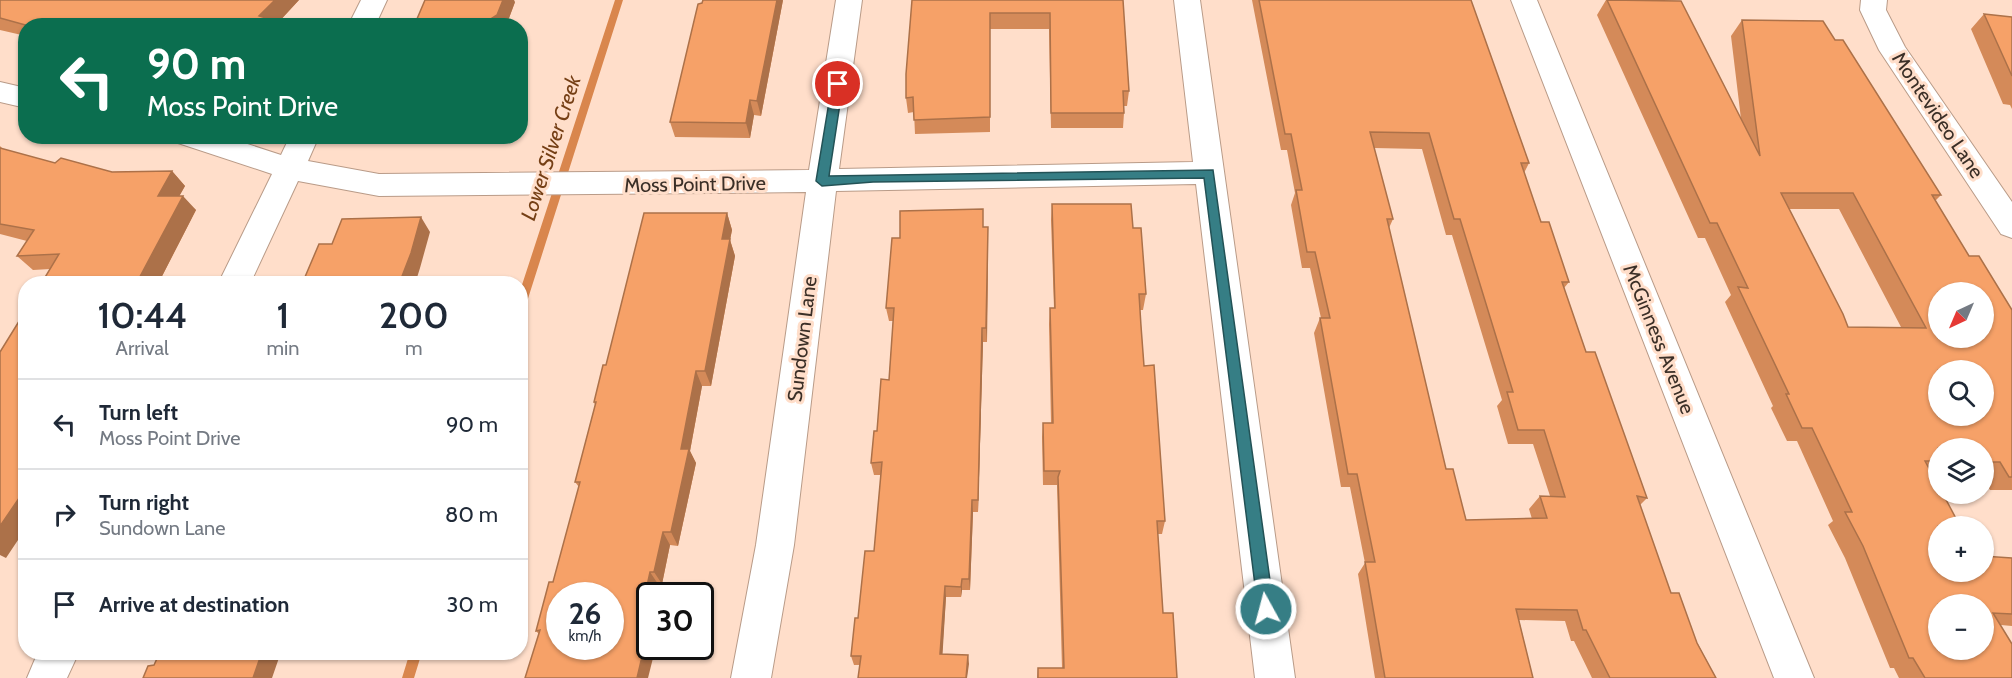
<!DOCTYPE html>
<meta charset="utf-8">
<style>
body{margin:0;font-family:Cabin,sans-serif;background:#f6f6f7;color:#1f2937;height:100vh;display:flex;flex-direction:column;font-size:22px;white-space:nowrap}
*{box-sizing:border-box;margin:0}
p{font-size:20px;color:#747a83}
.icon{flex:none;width:33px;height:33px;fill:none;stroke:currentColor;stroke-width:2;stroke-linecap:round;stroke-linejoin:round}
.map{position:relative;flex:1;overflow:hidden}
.panel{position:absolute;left:18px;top:276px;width:510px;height:384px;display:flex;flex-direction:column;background:#fff;border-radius:24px;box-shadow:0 2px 4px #0004}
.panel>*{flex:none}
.guide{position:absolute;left:18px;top:18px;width:510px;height:126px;border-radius:24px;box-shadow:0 2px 4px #0004;background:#0b6e4f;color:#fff;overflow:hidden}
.needle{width:39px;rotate:224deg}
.fabs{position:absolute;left:1928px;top:282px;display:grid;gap:12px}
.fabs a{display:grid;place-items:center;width:66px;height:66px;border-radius:50%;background:#fff;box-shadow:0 2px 4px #0004;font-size:30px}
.speed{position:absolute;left:546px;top:582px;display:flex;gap:12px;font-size:30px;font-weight:700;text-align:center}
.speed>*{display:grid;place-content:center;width:78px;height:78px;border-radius:50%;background:#fff;box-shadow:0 2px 4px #0004;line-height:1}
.speed small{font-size:15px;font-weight:400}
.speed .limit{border:3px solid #111;border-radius:9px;background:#fff;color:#111}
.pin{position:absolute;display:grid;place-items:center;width:51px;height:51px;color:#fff;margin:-26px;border:3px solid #fff;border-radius:50%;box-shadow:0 2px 6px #0007}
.me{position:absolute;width:66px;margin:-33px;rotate:353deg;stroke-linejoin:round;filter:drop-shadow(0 0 4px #0008)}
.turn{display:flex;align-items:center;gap:21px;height:126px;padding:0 30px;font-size:27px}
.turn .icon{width:78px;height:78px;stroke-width:2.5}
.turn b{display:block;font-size:42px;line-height:51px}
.eta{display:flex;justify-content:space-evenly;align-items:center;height:102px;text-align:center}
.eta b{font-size:36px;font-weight:600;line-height:42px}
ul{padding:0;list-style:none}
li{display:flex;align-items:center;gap:18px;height:90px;padding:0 30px;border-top:2px solid #e0e1e3}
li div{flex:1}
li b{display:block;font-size:22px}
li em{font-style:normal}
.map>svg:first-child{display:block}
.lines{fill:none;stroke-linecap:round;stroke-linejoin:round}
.stream{fill:#d9864d;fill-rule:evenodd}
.street-casing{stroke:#b99b88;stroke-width:2}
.street{fill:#fff;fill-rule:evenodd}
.wall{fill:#d48a59;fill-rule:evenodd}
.shaded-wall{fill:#ac7149}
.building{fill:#f6a168;stroke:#ac7149;stroke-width:1.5;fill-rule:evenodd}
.route{fill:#367e85;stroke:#235256;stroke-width:1.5}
.labels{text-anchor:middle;stroke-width:6;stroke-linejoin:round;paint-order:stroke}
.street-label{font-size:20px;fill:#3b2f27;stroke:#ffdeca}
.water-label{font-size:21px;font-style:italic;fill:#753f15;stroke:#ffdeca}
</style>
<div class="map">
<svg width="2012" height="678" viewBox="0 0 2012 678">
<rect width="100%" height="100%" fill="#ffdeca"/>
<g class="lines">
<path class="stream" d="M615 0H623L525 308 520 312V291Z
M410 652H422L414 678H402Z"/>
<defs>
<path id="street" d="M361 0H387L375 26H348Z
M836 0H862L839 169 1193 162 1174 0H1200L1295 678H1255L1196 184 836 191 794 545 771 678H731L756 545 806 192 379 196 298 181 250 284H218L272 174 178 143 174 136H223L281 155 290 136H319L308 161 379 174 809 170Z
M1511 0H1537L1814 678H1774Z
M1861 0H1887L1886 10 1905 47 2012 202V238L2001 234 1879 50 1860 10Z
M0 82 26 88V108L0 102Z
M38 652H79L67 678H27Z"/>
</defs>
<use href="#street" class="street-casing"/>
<use href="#street" class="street"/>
</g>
<path class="wall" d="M0 0H299L275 26H26V36L0 30Z
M783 0 761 116 754 115 750 138 675 137 670 122Z
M912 0H1123L1129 91 1127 106H1124V113L1123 128H1051L1049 29H990V132L915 134 914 112 908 113 906 98Z
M1252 0H1471L1529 163 1524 173 1541 222 1569 282 1564 288 1586 352 1647 498 1640 505 1671 593 1716 678H1592L1574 641H1571L1565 621 1519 620 1533 678H1375L1358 574 1365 563 1350 487H1341L1314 333 1320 318H1321L1310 268H1302L1291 205 1295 193 1287 150H1281ZM1374 148 1422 149 1446 235H1452L1502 400 1497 406 1508 444H1533L1550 496H1540L1529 509 1532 519 1466 520 1446 469 1389 228 1393 219Z
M1606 0H1649L1741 119 1731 36 1742 20 1835 40 1941 195 1935 201 1969 256 2012 310V490H1990L1983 478V448H1938V474H1932L1938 572 2012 558V626L2001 625 2012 678H1899L1894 668H1890L1845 558 1828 525 1833 521 1797 441H1787L1771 408 1773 406 1725 302 1731 295 1705 238H1698L1597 15ZM1789 209H1839L1901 327H1848Z
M515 2 506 26H414Z
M1984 14 2012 17V109L2010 105 2003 104 1971 29Z
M0 146 3 149 55 163 112 172 172 171 185 186 179 196 196 210 158 284H41L50 269 33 270 17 256 27 241 0 234Z
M1052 204 1133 228 1146 294 1143 310H1140L1144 366 1165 521 1162 534H1158L1163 613 1177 678H1037L1038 668H1062L1057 485H1043L1042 437 1043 423H1051L1049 324 1050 308H1054L1051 220Z
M727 213 732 230 730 240 735 256 711 386H702L690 451 696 463 678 546 670 545 662 584H658L656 596H650L649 627 539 634 536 631 553 582 579 487 575 482 595 405 594 402 606 365Z
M983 227H988L987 342H983L978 512H973L970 590H962L961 597H946L942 654 969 664 854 665 851 656 858 618 874 551 881 475H874L871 463 877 431 889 380 893 321H889L886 308 900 238Z"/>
<path class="shaded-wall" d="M275 0H299L275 26H258L259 16Z
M503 0H514L515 2 506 26H483V24Z
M777 0H783L761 116 757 101Z
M750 100 754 115 750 138 746 123Z
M172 171 185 186 171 211 158 196Z
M183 196 196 210 158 284H136Z
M727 213 732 230 730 240 735 256 711 386 705 371 722 239Z
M421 217 430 232 420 268 415 284H399Z
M988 227V241L987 342 986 328Z
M982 328 983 342 978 512V500Z
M696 371 702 386 690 451 696 463 678 546 671 532 681 449Z
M26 488V528L6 558 0 555V526Z
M972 500 973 512 970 590 969 579Z
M663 532 670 545 662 584 654 572Z
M650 572 658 584 656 596H650V646H656L648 678H637L638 627Z
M962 579V590L961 597V587Z
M945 586 946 597 942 663 940 654Z
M262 652H281L272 678H253Z
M968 655 969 664 967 678H966Z"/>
<path class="building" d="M0 0H275L259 16 266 18 258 26H29L0 18Z
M425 0H503L497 15 483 24H462V26H414Z
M703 0H777L757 101 750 100 746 123 670 122 698 4 702 3Z
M912 0H1123L1129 91H1123L1124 113H1051L1050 13H990V117L914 120 913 97 906 98V74Z
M1259 0H1471L1529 163H1521L1541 222H1549L1569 282H1562L1586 352H1595L1647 498 1637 496 1671 593H1679L1697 643 1716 678H1610L1586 630H1583L1577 610 1516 609 1533 678H1385L1365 562H1375L1357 474H1348L1320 318H1330L1315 252H1307L1296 190H1302L1291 134H1285ZM1370 132 1429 133 1454 219H1460L1513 392H1507L1518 430H1544L1565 497 1540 496 1547 518 1466 520 1453 469H1446L1387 219H1393Z
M1607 0 1681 1 1760 156 1742 20 1823 21 1835 40H1843L1941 195H1932L1969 256H1979L2012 310V477H2009L2000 462H1983V448H1938V461H1925L1938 485V494H1943L1960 526H1938V572H1983V556L2012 558V614L1993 613 2012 644V678H1925L1913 658H1909L1863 546 1845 512H1852L1812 428H1802L1786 394H1789L1738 287 1748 288 1717 223H1710ZM1781 193H1853L1926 328 1848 327 1843 314ZM1938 292H1983V338H1938ZM1938 370H1983V416H1938ZM1938 604H1983V650H1938Z
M1984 14 2012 17V76Z
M0 148 55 163 61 158 112 172 172 171 158 196H183L136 284H41L59 254 17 256 34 230 0 224Z
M1052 204H1131L1133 228H1141L1146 294H1139L1141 326 1144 366 1154 365 1165 521H1157L1163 613H1173L1177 678H1038V668H1064L1058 477 1060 471H1044L1043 423H1053L1050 308H1055Z
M983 209V227H988L986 328H982L978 500H972L969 579H962L961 587 945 586 940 654 968 655 966 678H858L861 656H851L855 618H858L865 551H874L882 462 871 463 874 431H877L881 379 889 380 894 308H886L892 238H900V211Z
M644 213H727L722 239H730L705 371H696L681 449H689L671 532H663L654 572H650L638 627H649L637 678H525L540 630 536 631 549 582H553L580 482H575L596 402H594L603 365H606ZM560 596H610V646H560Z
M421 217 411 253 399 284H302L319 244H332L342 219Z
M26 310V488L0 526V352Z
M160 652H262L253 678H143L148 666 154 665Z"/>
<path class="route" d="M838 80 843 84 829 176 1213 170 1274 609 1272 615 1266 617 1261 615 1258 609 1204 178 873 182 822 186 816 181 832 84Z"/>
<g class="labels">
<g class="street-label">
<text transform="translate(1938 115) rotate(56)" y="7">Montevideo Lane</text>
<text transform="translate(695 184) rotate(-1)" y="7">Moss Point Drive</text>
<text transform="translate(802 339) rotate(-83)" y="7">Sundown Lane</text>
<text transform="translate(1659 339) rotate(68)" y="7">McGinness Avenue</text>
</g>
<g class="water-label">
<text transform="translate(551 148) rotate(-72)" y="7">Lower Silver Creek</text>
</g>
</g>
</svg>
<div class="fabs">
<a><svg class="needle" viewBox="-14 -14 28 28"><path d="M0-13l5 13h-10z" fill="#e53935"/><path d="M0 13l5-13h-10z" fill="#747a83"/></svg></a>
<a><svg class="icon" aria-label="search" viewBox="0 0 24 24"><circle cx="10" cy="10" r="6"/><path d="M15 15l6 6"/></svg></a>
<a><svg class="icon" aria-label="layers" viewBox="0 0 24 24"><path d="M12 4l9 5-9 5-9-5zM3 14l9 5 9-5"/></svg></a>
<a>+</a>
<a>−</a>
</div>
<div class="speed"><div>26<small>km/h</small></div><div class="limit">30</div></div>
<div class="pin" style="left:838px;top:84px;background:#d93025"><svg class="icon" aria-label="arrive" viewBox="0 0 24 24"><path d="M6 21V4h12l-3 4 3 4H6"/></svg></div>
<svg class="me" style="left:1266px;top:609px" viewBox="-20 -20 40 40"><circle r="17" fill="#367e85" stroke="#fff" stroke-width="3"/><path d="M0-11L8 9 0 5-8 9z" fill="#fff"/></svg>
<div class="guide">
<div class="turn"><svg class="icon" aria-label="left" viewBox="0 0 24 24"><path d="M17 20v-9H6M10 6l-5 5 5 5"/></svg><div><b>90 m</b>Moss Point Drive</div></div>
</div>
<section class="panel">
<div class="eta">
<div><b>10:44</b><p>Arrival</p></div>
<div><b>1</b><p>min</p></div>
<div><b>200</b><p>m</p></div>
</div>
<ul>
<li><svg class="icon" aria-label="left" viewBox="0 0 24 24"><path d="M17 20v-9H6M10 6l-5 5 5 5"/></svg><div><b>Turn left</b><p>Moss Point Drive</p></div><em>90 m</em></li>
<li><svg class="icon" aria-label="right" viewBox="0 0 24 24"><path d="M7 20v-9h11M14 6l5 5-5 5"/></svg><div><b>Turn right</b><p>Sundown Lane</p></div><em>80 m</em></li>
<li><svg class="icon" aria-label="arrive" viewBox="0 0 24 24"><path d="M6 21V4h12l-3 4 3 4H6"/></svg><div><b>Arrive at destination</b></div><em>30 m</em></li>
</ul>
</section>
</div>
